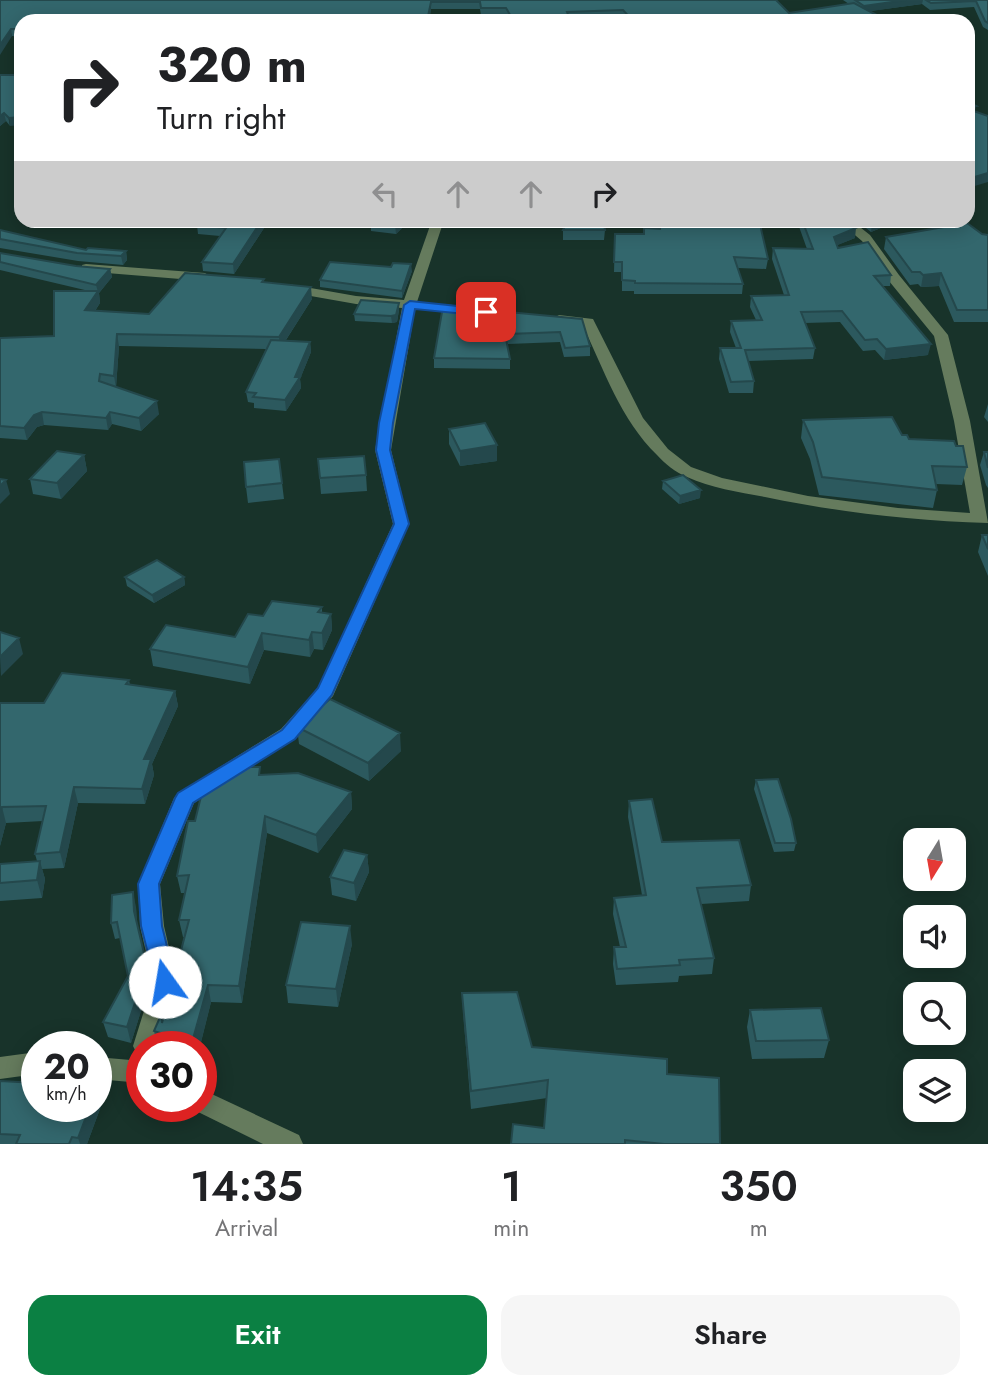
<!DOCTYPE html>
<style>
body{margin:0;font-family:Jost,sans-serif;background:#f6f6f6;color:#202124;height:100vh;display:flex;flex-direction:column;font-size:26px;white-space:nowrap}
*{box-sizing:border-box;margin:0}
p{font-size:23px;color:#757577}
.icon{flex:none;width:38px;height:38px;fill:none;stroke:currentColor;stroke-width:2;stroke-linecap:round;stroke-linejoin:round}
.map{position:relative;height:1144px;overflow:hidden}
.details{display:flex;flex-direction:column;background:#fff;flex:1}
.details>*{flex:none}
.top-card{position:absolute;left:14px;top:14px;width:961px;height:214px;border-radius:21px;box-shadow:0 4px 18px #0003;background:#fff;color:#202124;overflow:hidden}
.needle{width:46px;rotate:191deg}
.tools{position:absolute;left:903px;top:828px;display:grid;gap:14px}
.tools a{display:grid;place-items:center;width:63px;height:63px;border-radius:14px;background:#fff;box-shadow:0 4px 18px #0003;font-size:35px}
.speed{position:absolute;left:21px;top:1031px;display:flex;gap:14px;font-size:35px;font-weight:700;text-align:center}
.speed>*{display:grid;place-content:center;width:91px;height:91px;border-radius:50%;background:#fff;box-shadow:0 4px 18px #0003;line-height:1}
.speed small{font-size:18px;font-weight:400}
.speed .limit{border:10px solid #d22;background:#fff;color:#111}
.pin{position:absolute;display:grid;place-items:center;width:60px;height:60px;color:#fff;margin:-30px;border-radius:14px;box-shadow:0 4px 10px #0006}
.me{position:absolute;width:77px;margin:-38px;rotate:347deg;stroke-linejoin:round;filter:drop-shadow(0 0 5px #0008)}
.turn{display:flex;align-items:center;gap:24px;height:147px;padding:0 28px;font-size:32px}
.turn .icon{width:91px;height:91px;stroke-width:2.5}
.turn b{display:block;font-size:49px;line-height:60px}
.lanes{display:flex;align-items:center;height:66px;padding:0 28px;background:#0003;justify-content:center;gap:35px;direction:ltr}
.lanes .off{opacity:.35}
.eta{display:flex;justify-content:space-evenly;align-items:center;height:119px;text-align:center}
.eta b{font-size:42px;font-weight:600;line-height:49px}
.action{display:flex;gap:14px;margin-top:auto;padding:14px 28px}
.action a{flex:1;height:80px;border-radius:21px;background:#0b8043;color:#fff;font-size:28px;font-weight:600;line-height:80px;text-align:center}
.action a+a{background:#f6f6f6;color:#202124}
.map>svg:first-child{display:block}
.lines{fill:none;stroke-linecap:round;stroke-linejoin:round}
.minor{fill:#657b5d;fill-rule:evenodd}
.wall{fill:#2c595e}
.shaded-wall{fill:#24484c}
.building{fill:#33676d;stroke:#24484c;stroke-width:2}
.route{fill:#1a73e8;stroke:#114b97;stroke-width:2}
</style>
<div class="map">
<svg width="988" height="1144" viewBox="0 0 988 1144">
<rect width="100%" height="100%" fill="#18332a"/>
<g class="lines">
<path class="minor" d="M432 220H444L417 302 465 306 472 310 465 314 415 309 391 450 409 524 333 696 295 739 194 803 160 884 164 926 177 982 158 1046H142V1055L137 1054 133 1046 153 982 140 926 138 884 174 798 178 793 281 729 318 688 393 524 375 450 402 308 356 304 288 292 282 288 288 284 356 296 404 300Z
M837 220H851L870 235 899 275 948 335 970 421 988 523C913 521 838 512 765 497 739 492 711 488 687 477 675 472 665 464 657 455 621 420 604 370 583 326L559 323 552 319 559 315 593 319 643 418 668 449 691 467 722 478 808 496 898 508 970 513 954 421 934 336 889 281 862 241Z
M86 264 205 273 211 277 205 281 82 271V265Z
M37 1052V1074L0 1079V1057Z
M96 1057 142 1061V1083L96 1079Z
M201 1089 299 1135 303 1144H263L192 1109 190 1106H201Z"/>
</g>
<path class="wall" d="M0 0H776L789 13 849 4 843 0H988V30L983 27 974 7 930 10 922 4 870 11 888 21H626L623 17 569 19V21H510L506 15H481L480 9H431L429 21H21V37L12 36Z
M0 75 10 126 6 121 0 126Z
M202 220H266V225L234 274 203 271 202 262 220 236 198 234 197 225Z
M361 220H406V224L396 234 371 231V222H361Z
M789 220H847L855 238 837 245 838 248 891 275 890 286H882L928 355 884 360 875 350 863 351 840 322 805 323 815 348 813 359 748 361 754 381 753 393H729L719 359 720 348H736L730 332 731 321 756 320 750 307 751 296 784 295 772 259 773 248 807 249 797 221 790 222Z
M856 220H900L871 232Z
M644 228 761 229 768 259 766 269 738 268 743 284 742 294H634V291H622V272H614L615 234H643Z
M0 230 86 250 126 251 127 260 123 265 78 261 0 248Z
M563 230H605L604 240H563Z
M982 234 988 235V322H954L939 286 921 287 918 284 910 285 884 249 886 237Z
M0 253 76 266 110 269 112 277 99 293 100 303 95 311 149 314 264 282 312 299 286 340 310 342 311 352 300 379 301 388 286 411 254 408V403L248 402 246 392 266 349 119 346 116 387 159 414 141 431 112 424 108 430 44 425 37 427 27 440 0 438V338L54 336 89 291 0 270Z
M412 271 402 298 320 287V280Z
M399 303V310L397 322 392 323 355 321 354 314Z
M443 306 582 319 590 346V356L564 357 560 342 507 344 510 359V369L434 368V358Z
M988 404V422L984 417Z
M803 420 902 435 967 467 962 485 936 484 937 490 933 508 819 495 810 459 801 438Z
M449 429 497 445V461L460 466 449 444Z
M984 452H988V488L986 485 980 465Z
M84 455 87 471 61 499 33 494 30 479Z
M279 459 284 499 248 503 246 487Z
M318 459 366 475 367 491 321 494Z
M663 481 700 498 679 504 662 489Z
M982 535H988V576L978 552Z
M125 577H184L185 585 154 603 127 586Z
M322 607V612L331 614 332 630 323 650 314 649 310 657 264 650 250 684 153 666 150 649 235 637 263 616Z
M129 680 130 685 175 691 178 706 152 764 154 775 145 804 78 803 64 868 42 869 45 879 42 898 0 901V864L37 861 35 854 43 821 6 823 0 846V703H44Z
M297 727 401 751 369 781 299 744Z
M261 775 351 792 352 809 318 853 267 833 242 1003 211 1002 200 1046H156L157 1044 154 1031 162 1023 184 937H183L179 920 185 893H181L177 876 195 821Z
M756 780 796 843 794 851 774 852 754 789Z
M629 801 662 842 751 885 749 901 701 904 714 958 712 974 679 976 678 982 616 985 613 964 614 947H620L613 914 614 898 642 895 628 817Z
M367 855 369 872 356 901 332 895 330 877Z
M136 907 137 926 150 982 131 1043 108 1037 103 1022 128 976 120 938 115 939 111 923Z
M352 944 338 1007 288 1003 286 985Z
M462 993 532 1047 667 1074 720 1144H511L544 1128 547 1098 471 1109 463 1011Z
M750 1010 829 1040 824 1058 752 1059 747 1027Z
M0 1081 37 1106 99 1081 104 1098 87 1144H0Z"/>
<path class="shaded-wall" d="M906 0H923L922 4 864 12V6Z
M431 2V9L429 21H427Z
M11 29 12 36 0 55V45Z
M976 106 974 115 968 116V107Z
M4 113 6 121 0 126V116Z
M21 117V125L10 126 9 118Z
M988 173V182L968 188V179Z
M262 220H266V225L234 274 233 264Z
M400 220H406V224L396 234 395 225Z
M876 220H900L871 232 872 222Z
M856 228 855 238 833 247 834 237Z
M126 251 127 260 123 265 121 256Z
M411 264 412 271 402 298V291Z
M110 269 112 277 99 293 100 303 87 322 85 310 98 292 96 285Z
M941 273 939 286 921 287 923 275Z
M311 287 312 299 280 349 279 337Z
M399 303V310L397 322 392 323 391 316Z
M117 334 119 346 116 388 114 376Z
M310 342 311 352 300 379 301 388 286 411 285 400Z
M931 344 928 355 884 360 886 349Z
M157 401 159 414 141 431 139 418Z
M42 412 44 425 37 427 27 440 24 428 34 415Z
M110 412 112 424 108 430 106 418Z
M497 445V461L460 466V451Z
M84 455 87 471 61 499 57 483Z
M6 480 10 494 0 504V486Z
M701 490 700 498 679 504 680 496Z
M184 577 185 585 154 603 152 595Z
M331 614 332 630 323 650 322 633Z
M312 632 314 649 310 657 309 640Z
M262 633 264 650 250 684 248 667Z
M19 638 23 654 1 676 0 657Z
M175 691 178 706 152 764 154 775 145 804 142 789 144 759Z
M400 733 401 751 369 781 368 763Z
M74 787 78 803 64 868 60 852Z
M351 792 352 809 318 853 316 835Z
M2 807 6 823 0 846V813Z
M265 816 267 833 242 1003 239 986Z
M367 855 369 872 356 901 354 883Z
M40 861 45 879 42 898 37 880Z
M133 892 136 907 137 927 134 911Z
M350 926 352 944 338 1007 336 989Z
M147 966 150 982 131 1043 127 1027Z
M208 985 211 1002 200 1046H191Z
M99 1081 104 1098 87 1144H80L78 1138 90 1106H96V1088Z"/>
<path class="building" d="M0 0H776L789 13 854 3 888 21H633L623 10 567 12 569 17 512 18 506 8H481L480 2H431L427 21H21V29H11L0 45Z
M855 0H906L864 6Z
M926 0H988V23L985 21 976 1 931 3Z
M0 75H21V117L9 118 4 113 0 116Z
M968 102 976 106 968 107Z
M968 109 988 116V173L968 179Z
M202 220H262L233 264 202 262 226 228 197 225Z
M372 220H400L395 225 370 222Z
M568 220H603L605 230H563Z
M661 220H761V229L768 259 734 257 743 284 635 283V281L622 280V262H614L615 234H644V228L660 229Z
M802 220H847L856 228 834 237 838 248 868 242 891 275 874 276 931 344 886 349 877 339 865 340 842 311 801 312 815 348 745 350 754 381 731 382 720 348H741L731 321 762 320 751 296 789 295 773 248 813 249Z
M967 223 982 234 988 235V310H957L941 273 923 275 920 272H912L886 237Z
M0 230 86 250 88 248 126 251 121 256 77 253 0 239Z
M0 253 76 266 110 269 96 285 0 262Z
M330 262 391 267 393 263 411 264 402 291 320 280Z
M185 273 264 279 262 282 311 287 279 337 117 334 114 376 100 374 99 381 157 401 139 418 110 412 106 418 42 412 34 415 24 428 0 426V338L54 336V291H98L85 310 149 314Z
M361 300 399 303 396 315 391 316 354 314Z
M443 306 582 319 590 346 565 348 560 332 505 334 510 359 434 358Z
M271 340 310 342 295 377H300L285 400 253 397 256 393 246 392Z
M892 417 902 435H907L909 439 954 441 956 446H963L967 467 932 466 937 490 822 477 813 442 803 420Z
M485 423 497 445 460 451 449 429Z
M57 451 84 455 57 483 30 479Z
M984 452H988V468Z
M364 456 366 475 320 478 318 459Z
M279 459 282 483 246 487 244 462Z
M683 475 701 490 680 496 663 481Z
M0 479 6 480 0 486Z
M982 535H988V549Z
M157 560 184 577 152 595 125 577Z
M272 601 322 607 318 612 331 614 322 633 312 632 309 640 262 633 248 667 150 649 166 625 235 637 248 614 263 616Z
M0 632 19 638 0 657Z
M62 673 129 680 126 684 175 691 144 759H151L142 789 74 787 60 852 35 854 46 806 2 807 0 813V703H44Z
M330 699 400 733 368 763 297 727Z
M226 767H260L259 775 298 773 351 792 316 835 265 816 239 986 208 985 191 1046H156L160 1033 154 1031 161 1015 162 1023 189 920H179L189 875 177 876 188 821H195L205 780Z
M778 779 791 819 796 843H775L756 780Z
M652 799 662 842 739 840 751 885 697 888 714 958 679 960 680 965 617 969 614 947H626L614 898 646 895 629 801Z
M344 850 367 855 354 883 330 877Z
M40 861 37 880 0 883V864Z
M133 892 134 911 147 966 127 1027 103 1022 128 976 117 922 111 923 112 895Z
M301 922 350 926 336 989 286 985Z
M517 992 532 1047 667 1059V1074L719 1078 720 1144H664L625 1140V1144H511L513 1124 544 1128 548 1080 471 1091 462 993Z
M821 1008 829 1040 756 1041 750 1010Z
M0 1081 37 1083V1106H90L78 1138 72 1137 69 1144H16L20 1135 0 1134Z"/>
<path class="route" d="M410 301 486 309 492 312 486 316 415 309 393 423 390 450 409 524 332 695 295 739 193 803 159 884 162 926 176 982 173 989 165 992 157 989 141 926 138 884 175 798 178 793 282 730 318 688 394 524 376 450 379 423 404 305Z"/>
</svg>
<div class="tools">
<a><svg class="needle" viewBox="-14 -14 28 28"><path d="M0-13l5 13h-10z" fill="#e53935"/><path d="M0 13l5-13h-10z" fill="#757577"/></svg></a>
<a><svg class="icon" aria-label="sound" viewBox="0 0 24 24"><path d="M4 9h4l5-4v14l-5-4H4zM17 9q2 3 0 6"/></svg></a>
<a><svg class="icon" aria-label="search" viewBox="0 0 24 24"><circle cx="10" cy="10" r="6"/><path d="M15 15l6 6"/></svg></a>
<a><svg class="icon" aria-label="layers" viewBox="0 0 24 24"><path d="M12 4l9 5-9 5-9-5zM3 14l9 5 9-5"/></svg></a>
</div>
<div class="speed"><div>20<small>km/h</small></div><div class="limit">30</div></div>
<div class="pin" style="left:486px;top:312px;background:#d93025"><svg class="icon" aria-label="arrive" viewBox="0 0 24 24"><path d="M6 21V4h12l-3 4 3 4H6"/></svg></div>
<svg class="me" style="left:165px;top:982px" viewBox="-20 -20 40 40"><circle r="19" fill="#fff"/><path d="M0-13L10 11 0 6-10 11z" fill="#1a73e8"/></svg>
<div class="top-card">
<div class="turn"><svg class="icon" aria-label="right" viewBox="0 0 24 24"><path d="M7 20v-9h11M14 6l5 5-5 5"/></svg><div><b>320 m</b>Turn right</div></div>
<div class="lanes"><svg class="icon off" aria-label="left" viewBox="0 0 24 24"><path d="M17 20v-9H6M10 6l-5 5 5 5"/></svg><svg class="icon off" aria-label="ahead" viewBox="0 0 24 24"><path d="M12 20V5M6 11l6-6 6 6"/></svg><svg class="icon off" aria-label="ahead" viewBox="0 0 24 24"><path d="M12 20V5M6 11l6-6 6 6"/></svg><svg class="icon" aria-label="right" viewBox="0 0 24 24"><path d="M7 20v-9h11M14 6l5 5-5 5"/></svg></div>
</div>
</div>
<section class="details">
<div class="eta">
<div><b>14:35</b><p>Arrival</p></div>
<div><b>1</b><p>min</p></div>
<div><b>350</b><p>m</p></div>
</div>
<div class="action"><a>Exit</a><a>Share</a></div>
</section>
